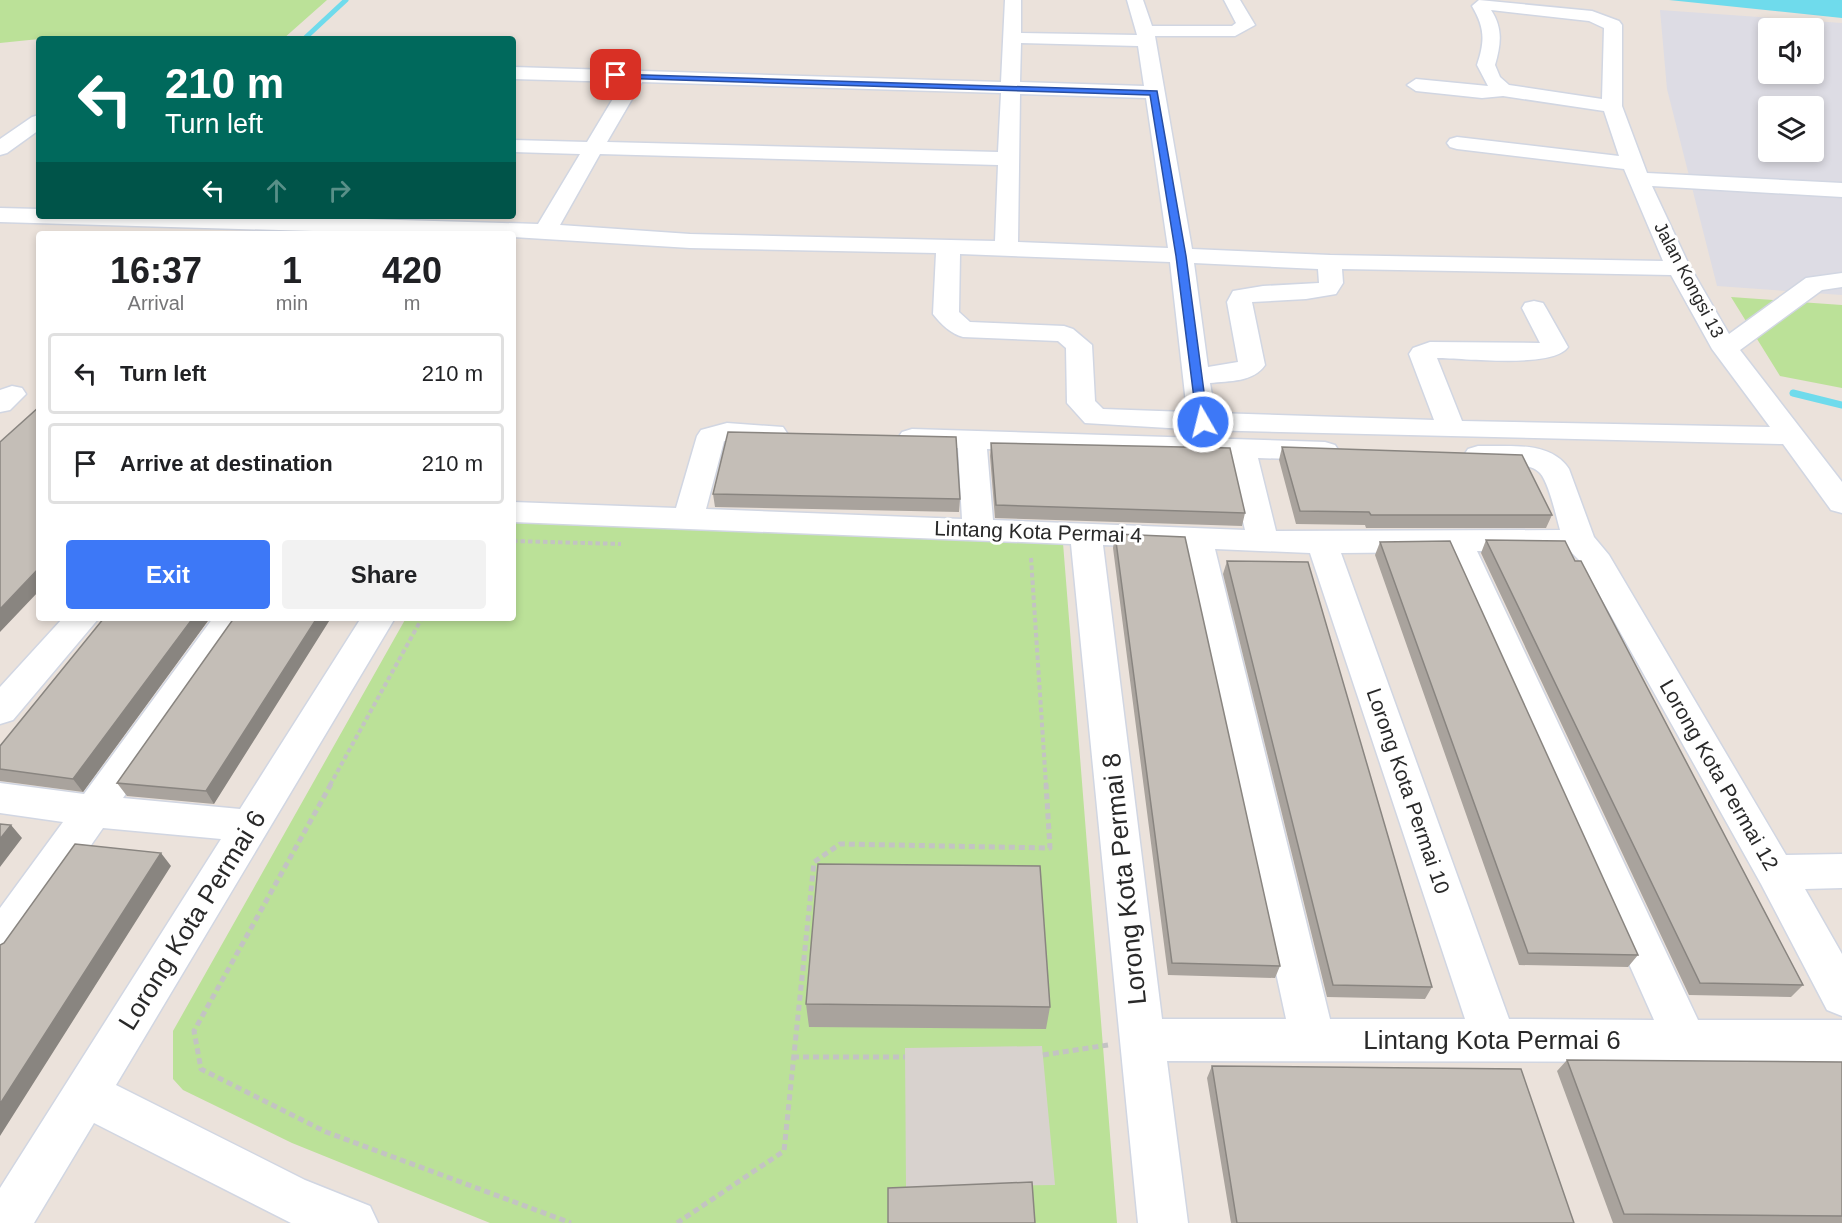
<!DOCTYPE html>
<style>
body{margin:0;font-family:Helvetica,sans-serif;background:#f2f2f2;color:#202124;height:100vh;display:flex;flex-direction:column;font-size:22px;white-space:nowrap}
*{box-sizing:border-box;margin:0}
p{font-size:20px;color:#757577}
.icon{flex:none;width:33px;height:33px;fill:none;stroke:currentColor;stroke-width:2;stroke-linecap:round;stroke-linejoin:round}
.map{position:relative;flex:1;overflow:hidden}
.panel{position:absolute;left:36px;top:231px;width:480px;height:390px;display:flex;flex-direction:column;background:#fff;border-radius:6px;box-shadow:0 3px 9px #0003}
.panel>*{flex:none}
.top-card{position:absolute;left:36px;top:36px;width:480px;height:183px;border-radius:6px;box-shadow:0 3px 9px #0003;background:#00695c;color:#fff;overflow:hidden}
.buttons{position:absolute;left:1758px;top:18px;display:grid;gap:12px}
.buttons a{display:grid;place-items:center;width:66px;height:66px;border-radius:6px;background:#fff;box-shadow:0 3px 9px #0003;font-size:30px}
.pin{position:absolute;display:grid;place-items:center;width:51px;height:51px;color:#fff;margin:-26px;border-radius:12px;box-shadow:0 3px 9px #0006}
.me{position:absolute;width:66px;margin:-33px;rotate:352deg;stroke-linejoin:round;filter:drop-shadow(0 0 4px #0008)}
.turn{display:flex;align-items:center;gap:21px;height:126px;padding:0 30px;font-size:27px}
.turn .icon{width:78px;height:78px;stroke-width:2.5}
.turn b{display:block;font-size:42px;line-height:51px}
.lanes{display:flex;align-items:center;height:57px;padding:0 30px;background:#0003;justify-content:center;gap:30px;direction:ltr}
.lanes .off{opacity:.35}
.eta{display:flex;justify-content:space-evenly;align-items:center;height:102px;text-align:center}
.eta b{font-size:36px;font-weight:700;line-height:42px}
.button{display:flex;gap:12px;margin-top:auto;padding:12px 30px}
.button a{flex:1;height:69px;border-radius:6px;background:#3d78f7;color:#fff;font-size:24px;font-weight:700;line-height:69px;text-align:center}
.button a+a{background:#f2f2f2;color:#202124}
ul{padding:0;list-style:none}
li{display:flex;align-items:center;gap:18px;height:81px;margin:0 12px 9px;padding:0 18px;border:3px solid #e0e0e0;border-radius:6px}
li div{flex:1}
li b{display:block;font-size:22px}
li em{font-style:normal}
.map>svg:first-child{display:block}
.industrial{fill:#dddce4;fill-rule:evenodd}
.green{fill:#bbe198}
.plaza{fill:#d8d2ce}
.water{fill:#6fdbec}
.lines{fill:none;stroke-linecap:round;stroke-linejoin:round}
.stream-far1{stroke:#6fdbec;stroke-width:5}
.stream{stroke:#6fdbec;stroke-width:7}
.minor-casing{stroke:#d1d6e2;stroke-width:3}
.path-far1{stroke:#c3c3c3;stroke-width:4;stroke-dasharray:4.5 3;stroke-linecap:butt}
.path{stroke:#c3c3c3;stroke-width:5;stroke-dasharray:6 4;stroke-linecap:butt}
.minor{fill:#fff;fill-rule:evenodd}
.wall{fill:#a9a39d}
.shaded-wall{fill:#898580}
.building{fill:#c4beb7;stroke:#898580;stroke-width:1.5}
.route{fill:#3d78f7;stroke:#284ea1;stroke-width:1.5}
.labels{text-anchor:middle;stroke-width:6;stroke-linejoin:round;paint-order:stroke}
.far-street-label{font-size:18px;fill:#292929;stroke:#fff}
.street-label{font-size:21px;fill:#292929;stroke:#fff}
.near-street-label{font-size:26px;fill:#292929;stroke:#fff}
</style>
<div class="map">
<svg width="1842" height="1223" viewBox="0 0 1842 1223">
<rect width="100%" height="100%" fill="#ebe2db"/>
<path class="industrial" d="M1660 10 1842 23V295L1717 286 1667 89ZM1768 28H1814V74H1768ZM1768 106H1814V152H1768Z"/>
<path class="green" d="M0 0H327L283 39H39L0 43Z
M1731 297 1842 305V388L1780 376Z
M513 523 1063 543 1117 1223H490L292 1143 183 1090 173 1079V1031L406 618H513Z"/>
<path class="plaza" d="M1042 1046 1055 1185 906 1187 905 1048Z"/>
<path class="water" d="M1669 0H1842V18Z"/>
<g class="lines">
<path class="stream-far1" d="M304 39 346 0"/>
<path class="stream" d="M1793 393 1842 405"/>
<defs>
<path id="minor" d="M1005 0H1021V33L1137 35 1127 0H1143L1152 26H1232L1236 23 1224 0H1240L1255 25 1235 36H1155L1192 249 1330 255 1663 261 1624 169 1457 149 1450 147 1447 143 1450 139 1457 137 1619 156 1604 111 1503 96 1482 98 1416 91 1407 85 1416 79 1488 86 1477 65C1485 41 1485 28 1472 6L1479 0 1592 11 1619 21 1622 25V106L1647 173 1842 183V197L1652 186 1689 265 1729 334 1806 278 1842 273V287L1822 290 1740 350 1842 482V513L1831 510 1783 444 1202 430 1085 423 1067 403 1066 348 1058 341 963 337C951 334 941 324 933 314L936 253 690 248 513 237V234H415L0 222V208L39 209V216H265L538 224 580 154 513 152V140L587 142 623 82 513 79V67L1001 82ZM1491 10 1589 21 1604 28 1602 99 1509 85 1500 77 1495 65C1501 44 1503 28 1491 10ZM1021 43 1138 46 1144 86 1020 82ZM642 82 1001 93 998 152 607 142ZM1020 94 1146 98 1168 248 1018 242ZM600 154 998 165 995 241 690 234 560 225ZM960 254 1170 262 1187 412 1103 409 1095 401 1092 345 1073 329 1064 326 970 322 959 312ZM1194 263 1318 269 1319 283 1263 286 1233 291 1227 302 1238 362 1208 367ZM1342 269 1671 275 1712 349 1770 427 1462 421 1437 358C1463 358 1553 369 1568 347L1546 308 1543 303 1534 301 1525 303 1522 308 1540 343 1430 342 1413 348 1409 354 1434 420 1215 413 1210 383C1229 381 1254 382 1265 365L1252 302 1306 299 1336 294 1343 283Z
M39 115V130L7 153 0 155V139L32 117Z
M12 386 22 388 26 394 10 410 0 412V390Z
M727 423 783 427 787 433 783 439 773 442 724 441 706 509 962 519 958 448 902 444 898 438 902 432 912 429 1325 442 1335 445 1339 451 1335 457 1325 460 1258 458 1276 531 1560 530C1556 516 1549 483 1540 473 1528 459 1486 466 1468 461L1464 455 1468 449 1478 446C1508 447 1550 440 1569 469L1594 537 1609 555 1786 855 1842 854V888L1805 889 1842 954V1016L1827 1010 1761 884 1581 562 1571 552 1477 551 1698 1020H1842V1062L1167 1061 1188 1223H1138L1071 544 513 522V502L676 508 697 436 701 430ZM987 449 1228 457 1245 530 993 520ZM1103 545 1184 548 1286 1019H1162ZM1215 549 1310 553 1465 1019H1330ZM1446 552 1654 1020 1509 1019 1341 553Z
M63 618H99L13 720 0 724V687Z
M213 618H248L123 798 240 809 361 618H395L116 1085 305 1180 370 1206 378 1223H291L94 1123 34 1223H0V1188L221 839 103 828 15 954 0 960V908L63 822 0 813V783L84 794Z"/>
</defs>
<use href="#minor" class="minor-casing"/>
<path class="path-far1" d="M513 541 621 544
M1031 558 1046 785
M330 785 422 618"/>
<path class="path" d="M331 784 194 1031 201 1069 326 1132 571 1223
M1043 1055 1108 1045
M793 1057H905
M677 1223 784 1151 814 862 840 844 1050 848 1046 784"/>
<use href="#minor" class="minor"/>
</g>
<path class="wall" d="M991 443 1245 513 1242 526 995 518 990 456Z
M1282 447 1552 515 1546 528H1366L1365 525 1296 524 1279 460Z
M713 494 960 499 959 512 715 507Z
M1115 534 1280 966 1275 978 1168 975 1113 548Z
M1486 540 1575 561 1803 985 1791 997 1689 995 1481 553Z
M1380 542 1638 955 1628 967 1519 965 1375 555Z
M1227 561 1432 987 1425 999 1327 997 1223 574Z
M104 618H210L83 792 0 781V746Z
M234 618 214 804 127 796 117 783Z
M806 1004 1050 1007 1046 1029 809 1027Z
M1567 1060 1842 1062V1223H1613L1557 1071Z
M1212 1066 1574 1223H1231L1207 1078Z"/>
<path class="shaded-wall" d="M39 568V591L0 632V609Z
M193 618H210L83 792 73 779Z
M317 618H331L214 804 206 791Z
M11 825 22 838 0 867V839Z
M161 853 171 866 0 1136V1104Z"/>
<path class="building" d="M39 407V568L0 609V442Z
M728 432 956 437 960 499 713 494Z
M991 443 1230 448 1245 513 996 505Z
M1282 447 1522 455 1552 515H1371L1369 512 1300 511Z
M1115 534 1185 537 1280 966 1172 963Z
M1486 540 1565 541 1575 561H1581L1803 985 1700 983Z
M1450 541 1638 955 1528 953 1380 542Z
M1227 561 1308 562 1432 987 1333 985Z
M104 618H193L73 779 0 769V746Z
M234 618H317L206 791 117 783Z
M0 824 11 825 0 839Z
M75 844 161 853 0 1104V945L4 943Z
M818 864 1040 866 1050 1007 806 1004Z
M1567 1060 1842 1062V1216L1624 1214Z
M1212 1066 1521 1069 1574 1223H1237Z
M1032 1182 1035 1223H888V1188Z"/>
<path class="route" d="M613 74 1157 91 1186 256 1208 422 1203 426 1197 422 1176 256 1150 95 616 78Z"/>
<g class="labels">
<g class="far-street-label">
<text transform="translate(1689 280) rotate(62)" y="6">Jalan Kongsi 13</text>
</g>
<g class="street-label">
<text transform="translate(1038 532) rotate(2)" y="7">Lintang Kota Permai 4</text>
<text transform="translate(1719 775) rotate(60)" y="7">Lorong Kota Permai 12</text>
<text transform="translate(1408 791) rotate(71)" y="7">Lorong Kota Permai 10</text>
</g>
<g class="near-street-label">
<text transform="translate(1124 879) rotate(-96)" y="9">Lorong Kota Permai 8</text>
<text transform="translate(192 920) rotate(-58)" y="9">Lorong Kota Permai 6</text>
<text x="1492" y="1049">Lintang Kota Permai 6</text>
</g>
</g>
</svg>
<div class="buttons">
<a><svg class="icon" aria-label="sound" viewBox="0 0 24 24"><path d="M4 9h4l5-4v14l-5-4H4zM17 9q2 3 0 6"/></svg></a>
<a><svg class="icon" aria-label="layers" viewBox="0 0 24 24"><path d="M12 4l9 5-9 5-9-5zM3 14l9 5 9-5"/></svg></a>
</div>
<div class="pin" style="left:616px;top:75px;background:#d93025"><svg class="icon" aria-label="arrive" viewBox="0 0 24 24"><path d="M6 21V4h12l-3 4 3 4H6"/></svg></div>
<svg class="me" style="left:1203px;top:422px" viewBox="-20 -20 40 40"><circle r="17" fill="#3d78f7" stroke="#fff" stroke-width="3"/><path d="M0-11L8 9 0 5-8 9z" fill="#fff"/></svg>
<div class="top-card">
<div class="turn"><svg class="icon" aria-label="left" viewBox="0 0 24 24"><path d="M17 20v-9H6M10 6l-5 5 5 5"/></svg><div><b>210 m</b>Turn left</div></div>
<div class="lanes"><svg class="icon" aria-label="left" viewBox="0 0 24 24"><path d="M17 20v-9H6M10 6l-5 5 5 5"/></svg><svg class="icon off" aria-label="ahead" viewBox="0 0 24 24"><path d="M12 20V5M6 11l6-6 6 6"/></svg><svg class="icon off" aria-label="right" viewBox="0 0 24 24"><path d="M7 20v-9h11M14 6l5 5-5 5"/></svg></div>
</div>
<section class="panel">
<div class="eta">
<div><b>16:37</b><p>Arrival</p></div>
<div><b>1</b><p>min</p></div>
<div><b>420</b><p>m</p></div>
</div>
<ul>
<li><svg class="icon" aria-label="left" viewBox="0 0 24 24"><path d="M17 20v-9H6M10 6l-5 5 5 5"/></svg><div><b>Turn left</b></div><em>210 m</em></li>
<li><svg class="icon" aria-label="arrive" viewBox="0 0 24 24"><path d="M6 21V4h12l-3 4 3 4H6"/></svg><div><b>Arrive at destination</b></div><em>210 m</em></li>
</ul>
<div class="button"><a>Exit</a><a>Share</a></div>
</section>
</div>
